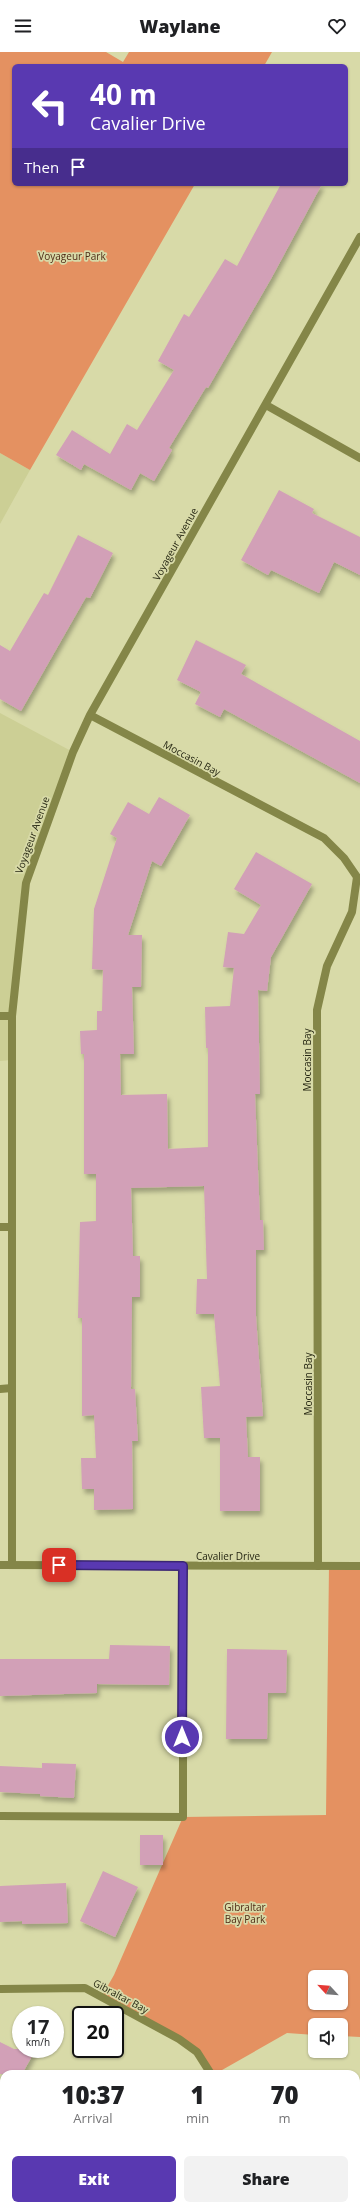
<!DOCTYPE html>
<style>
body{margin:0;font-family:"Open Sans",sans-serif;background:#f2f2f2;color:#202124;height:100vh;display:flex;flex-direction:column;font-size:15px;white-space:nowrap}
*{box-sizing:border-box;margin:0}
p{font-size:13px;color:#757577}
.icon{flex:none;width:22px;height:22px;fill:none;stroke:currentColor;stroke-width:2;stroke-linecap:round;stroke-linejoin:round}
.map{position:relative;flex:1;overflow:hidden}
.drawer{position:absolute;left:0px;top:2018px;width:360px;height:140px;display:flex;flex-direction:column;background:#fff;border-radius:12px 12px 0 0;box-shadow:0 1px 3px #0004}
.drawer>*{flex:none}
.top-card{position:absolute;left:12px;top:12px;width:336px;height:122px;border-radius:6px;box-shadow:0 1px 3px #0004;background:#5939b1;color:#fff;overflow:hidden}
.needle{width:26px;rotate:296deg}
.tools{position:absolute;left:308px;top:1918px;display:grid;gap:8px}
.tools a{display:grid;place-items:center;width:40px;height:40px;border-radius:6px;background:#fff;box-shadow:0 1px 3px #0004;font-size:20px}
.speed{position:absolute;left:12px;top:1954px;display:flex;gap:8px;font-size:20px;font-weight:700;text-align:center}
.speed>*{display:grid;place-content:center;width:52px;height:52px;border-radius:50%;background:#fff;box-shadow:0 1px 3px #0004;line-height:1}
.speed small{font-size:10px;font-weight:400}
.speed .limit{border:2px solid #111;border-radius:6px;background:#fff;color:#111}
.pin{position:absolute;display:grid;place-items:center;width:34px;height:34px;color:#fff;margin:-17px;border-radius:8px;box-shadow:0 2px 6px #0006}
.me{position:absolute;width:44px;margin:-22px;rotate:0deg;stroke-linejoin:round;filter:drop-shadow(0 0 3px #0008)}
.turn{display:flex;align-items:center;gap:14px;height:84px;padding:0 12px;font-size:18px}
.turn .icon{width:52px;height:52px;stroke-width:2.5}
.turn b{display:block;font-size:28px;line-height:34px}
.then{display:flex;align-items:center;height:38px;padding:0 12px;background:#0003;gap:8px;font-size:15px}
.eta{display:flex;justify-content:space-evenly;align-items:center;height:68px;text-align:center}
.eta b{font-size:24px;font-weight:800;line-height:28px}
.cta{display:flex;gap:8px;margin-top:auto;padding:8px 12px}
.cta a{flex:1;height:46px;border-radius:6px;background:#5939b1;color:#fff;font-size:16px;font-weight:800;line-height:46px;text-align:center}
.cta a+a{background:#f2f2f2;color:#202124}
header{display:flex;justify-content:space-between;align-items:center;height:52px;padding:0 12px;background:#fff;font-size:18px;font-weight:800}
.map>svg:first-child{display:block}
.built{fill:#cccf95}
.green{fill:#e49161;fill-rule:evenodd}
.building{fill:#d2a0b7;filter:url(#shadow)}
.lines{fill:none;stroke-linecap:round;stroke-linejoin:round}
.service{stroke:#848648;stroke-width:8}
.minor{stroke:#848648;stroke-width:8}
.tertiary{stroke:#848648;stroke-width:8}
.route-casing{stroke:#3a2573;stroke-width:10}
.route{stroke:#5939b1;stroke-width:7}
.labels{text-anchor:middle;stroke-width:3.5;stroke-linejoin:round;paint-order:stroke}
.park-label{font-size:10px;fill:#4f2b16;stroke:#d8daa8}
.street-label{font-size:10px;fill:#252612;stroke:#d8daa8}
</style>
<header><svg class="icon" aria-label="menu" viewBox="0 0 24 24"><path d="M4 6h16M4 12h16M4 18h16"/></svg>Waylane<svg class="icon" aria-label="heart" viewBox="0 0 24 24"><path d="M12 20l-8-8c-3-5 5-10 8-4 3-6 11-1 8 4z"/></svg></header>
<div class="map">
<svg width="360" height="2158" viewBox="0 0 360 2158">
<defs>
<filter id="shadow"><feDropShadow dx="2.5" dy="4.5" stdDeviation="2" flood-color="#0004"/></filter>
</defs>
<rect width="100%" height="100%" fill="#d8daa8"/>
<path class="built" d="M0 401 30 418 0 472Z
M0 661 73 700 26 831 12 1008 0 1009Z"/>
<path class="green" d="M0 0H106L123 10 129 0H272L264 14H14V132H195L30 418 0 401Z
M329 1514H360V1985L341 1984V1973H315V1983L287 1981 215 2022H211L197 2000 102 1944 114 1923 183 1765 326 1763ZM315 1925H341V1951H315Z"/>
<path class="building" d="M281 132H322L272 225 208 336 206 335 169 396 172 398 154 429 140 421 131 438 84 412 81 418 56 403 72 378 110 402 127 372 137 378 174 318 158 309 184 262 189 265 225 207 237 214Z
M279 438 314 457 312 461 360 485V523L334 510 319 541 271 518 268 523 241 508Z
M78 483 113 501 90 546 86 545 21 659 0 647V593L10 599 44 541 48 543Z
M196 588 246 613 241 622 360 689V731L224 657 220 665 195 652 201 640 177 628Z
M159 745 190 763 161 814 152 809 128 883H142L141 935H132L134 1002H120L121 1043 167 1042 168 1097 208 1095V996H206L205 955 230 954 234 916 223 915 228 880 244 882 261 853 234 837 256 800 312 832 271 905 267 939 258 938 260 1042H255L260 1168H263L264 1198H256V1264L263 1364 246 1365 248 1405H260V1459H220V1386H204L201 1335 220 1334 214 1262H196L197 1227H207L204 1134 131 1136 133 1204H140V1245H132L131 1337H135L138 1389H132L133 1457 94 1458V1437H82L81 1406H96L94 1363 82 1364V1266H78L80 1170 96 1169V1122H84V1002H81L80 979 97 978V959H102L103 918 92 917 94 857 117 786 110 782 128 750 149 762Z
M110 1593 170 1594 169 1633 97 1632V1641L0 1644V1607H109Z
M227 1597 287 1598 286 1641H268L267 1687H226Z
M42 1711 76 1712 74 1746 40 1744V1742L0 1740V1714L42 1716Z
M140 1783H163V1813H140Z
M103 1819 138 1835 115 1885 80 1869Z
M66 1831 68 1871 22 1872V1869L0 1870V1834Z
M0 1990 14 1997H36L22 2022H0Z"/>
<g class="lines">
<path class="service" d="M0 964H12
M0 1337 12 1336
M0 1764 183 1765V1514"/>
<path class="minor" d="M266 353 360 406
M90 663 324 786 344 806 357 825 352 860 327 914 317 958 318 1514
M0 1175H12
M12 1513V964L26 831 73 700 90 663 360 185
M0 1937 85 1936 179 1987 197 2000 211 2022
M152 2158 155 2154"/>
<path class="tertiary" d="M0 1513 360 1514"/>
</g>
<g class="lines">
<defs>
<path id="route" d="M59 1513 183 1514 182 1685"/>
</defs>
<use href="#route" class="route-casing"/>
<use href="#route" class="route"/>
</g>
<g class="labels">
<g class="park-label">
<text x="72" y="208">Voyageur Park</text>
<text x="245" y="1859">Gibraltar<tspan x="245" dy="12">Bay Park</tspan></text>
</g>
<g class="street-label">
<text transform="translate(175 492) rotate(-61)" y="4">Voyageur Avenue</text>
<text transform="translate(192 706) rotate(28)" y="4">Moccasin Bay</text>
<text transform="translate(32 783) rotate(-70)" y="4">Voyageur Avenue</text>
<text transform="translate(307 1008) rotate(-90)" y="4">Moccasin Bay</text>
<text transform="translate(308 1332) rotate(-90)" y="4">Moccasin Bay</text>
<text x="228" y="1508">Cavalier Drive</text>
<text transform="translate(121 1944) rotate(28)" y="4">Gibraltar Bay</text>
</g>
</g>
</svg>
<div class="tools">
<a><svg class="needle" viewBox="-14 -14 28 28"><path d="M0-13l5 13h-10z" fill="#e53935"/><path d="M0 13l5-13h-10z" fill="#757577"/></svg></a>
<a><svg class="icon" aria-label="sound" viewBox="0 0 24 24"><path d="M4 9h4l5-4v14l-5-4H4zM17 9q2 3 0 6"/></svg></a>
</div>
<div class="speed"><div>17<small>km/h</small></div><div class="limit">20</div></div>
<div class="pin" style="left:59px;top:1513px;background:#d93025"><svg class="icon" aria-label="arrive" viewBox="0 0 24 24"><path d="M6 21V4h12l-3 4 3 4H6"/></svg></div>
<svg class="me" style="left:182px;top:1685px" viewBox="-20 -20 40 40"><circle r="17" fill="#5939b1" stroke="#fff" stroke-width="3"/><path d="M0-11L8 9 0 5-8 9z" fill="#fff"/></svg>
<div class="top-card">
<div class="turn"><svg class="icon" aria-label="left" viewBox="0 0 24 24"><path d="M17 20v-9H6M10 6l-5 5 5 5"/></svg><div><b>40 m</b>Cavalier Drive</div></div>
<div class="then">Then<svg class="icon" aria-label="arrive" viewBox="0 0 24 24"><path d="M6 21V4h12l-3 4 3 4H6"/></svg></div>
</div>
<section class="drawer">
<div class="eta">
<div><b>10:37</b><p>Arrival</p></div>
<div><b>1</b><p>min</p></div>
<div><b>70</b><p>m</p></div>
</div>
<div class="cta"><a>Exit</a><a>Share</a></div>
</section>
</div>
